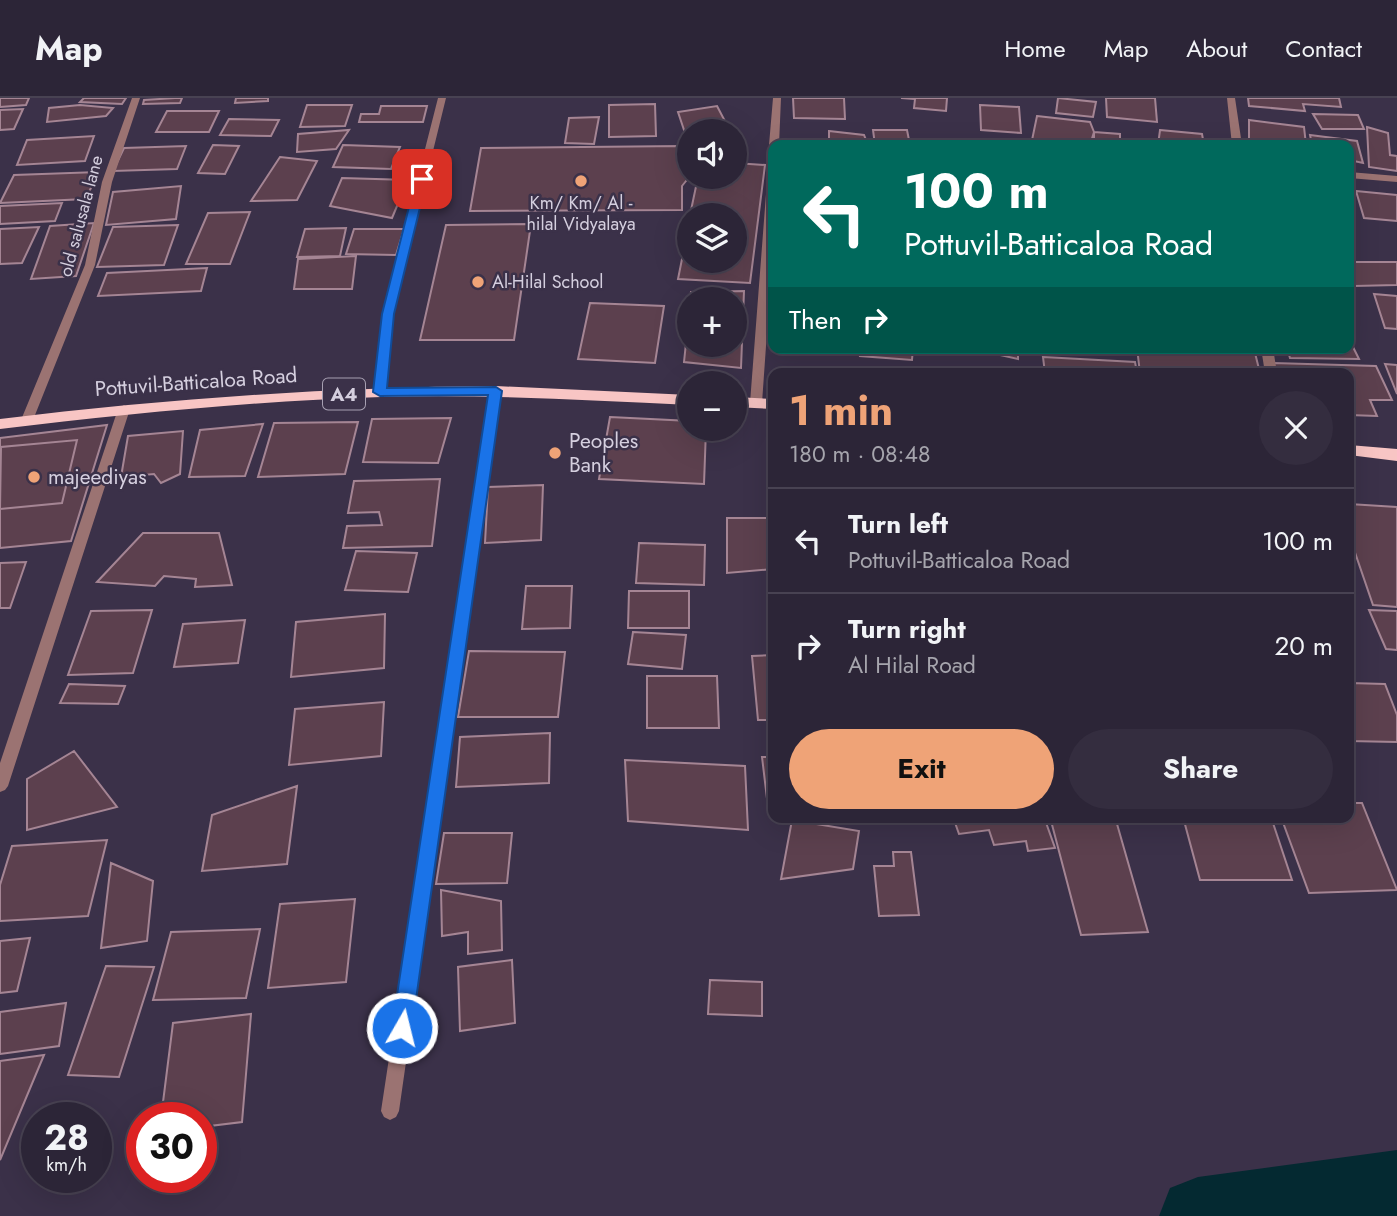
<!DOCTYPE html>
<meta charset="utf-8">
<style>
body{margin:0;font-family:Jost,sans-serif;background:#342d3f;color:#f1f3f6;height:100vh;display:flex;flex-direction:column;font-size:26px;white-space:nowrap}
*{box-sizing:border-box;margin:0}
p{font-size:23px;color:#a6a5ad}
.icon{flex:none;width:38px;height:38px;fill:none;stroke:currentColor;stroke-width:2;stroke-linecap:round;stroke-linejoin:round}
.map{position:relative;flex:1;overflow:hidden}
.details{position:absolute;left:768px;top:270px;width:586px;height:455px;display:flex;flex-direction:column;background:#2c2537;border-radius:14px;box-shadow:0 7px 28px #0002,0 0 0 2px #484252}
.details>*{flex:none}
.banner{position:absolute;left:768px;top:42px;width:586px;height:214px;border-radius:14px;box-shadow:0 7px 28px #0002,0 0 0 2px #484252;background:#00695c;color:#fff;overflow:hidden}
.controls{position:absolute;left:677px;top:21px;display:grid;gap:14px}
.controls a{display:grid;place-items:center;width:70px;height:70px;border-radius:50%;background:#2c2537;box-shadow:0 7px 28px #0002,0 0 0 2px #484252;font-size:35px}
.speed{position:absolute;left:21px;top:1004px;display:flex;gap:14px;font-size:35px;font-weight:700;text-align:center}
.speed>*{display:grid;place-content:center;width:91px;height:91px;border-radius:50%;background:#2c2537;box-shadow:0 7px 28px #0002,0 0 0 2px #484252;line-height:1}
.speed small{font-size:18px;font-weight:400}
.speed .limit{border:10px solid #d22;background:#fff;color:#111}
.pin{position:absolute;display:grid;place-items:center;width:60px;height:60px;color:#fff;margin:-30px;border-radius:14px;box-shadow:0 4px 10px #0006}
.me{position:absolute;width:77px;margin:-38px;rotate:8deg;stroke-linejoin:round;filter:drop-shadow(0 0 5px #0008)}
.turn{display:flex;align-items:center;gap:24px;height:147px;padding:0 21px;font-size:32px}
.turn .icon{width:91px;height:91px;stroke-width:2.5}
.turn b{display:block;font-size:49px;line-height:60px}
.then{display:flex;align-items:center;height:66px;padding:0 21px;background:#0003;gap:14px;font-size:26px}
.round{display:grid;place-items:center;flex:none;width:74px;height:74px;border-radius:37px;background:#342d3f}
.head{display:flex;align-items:center;justify-content:space-between;height:119px;padding:0 21px}
h1{font-size:42px;font-weight:700;line-height:52px;color:#efa377}
.action{display:flex;gap:14px;margin-top:auto;padding:14px 21px}
.action a{flex:1;height:80px;border-radius:42px;background:#efa377;color:#111;font-size:28px;font-weight:700;line-height:80px;text-align:center}
.action a+a{background:#342d3f;color:#f1f3f6}
ul{padding:0;list-style:none}
li{display:flex;align-items:center;gap:21px;height:105px;padding:0 21px;border-top:2px solid #484252}
li div{flex:1}
li b{display:block;font-size:26px}
li em{font-style:normal}
header{display:flex;align-items:center;gap:42px;box-sizing:border-box;height:98px;padding:0 35px;background:#2c2537;border-bottom:2px solid #484252}
header strong{font-size:33px}
nav{display:flex;gap:38px;margin-inline-start:auto;font-size:24px}
.map>svg:first-child{display:block}
.lines{fill:none;stroke-linecap:round;stroke-linejoin:round}
.canal{fill:#042931;fill-rule:evenodd}
.building{fill:#5c404e;stroke:#a58594;stroke-width:2}
.minor{fill:#9b7372;fill-rule:evenodd}
.trunk{fill:#f8c5c4;fill-rule:evenodd}
.route{fill:#1a73e8;stroke:#114b97;stroke-width:2}
.poi-dot{fill:#efa377;stroke:#3b3149;stroke-width:2.5}
.labels{text-anchor:middle;stroke-width:5;stroke-linejoin:round;paint-order:stroke}
.far-poi-label{font-size:18px;fill:#d5cfdf;stroke:#3b3149}
.far-street-label{font-size:18px;fill:#d5cfdf;stroke:#3b3149}
.shield{fill:#3b3149;stroke:#a7a0b2;stroke-width:2}
.shield-label{font-size:19px;font-weight:bold;fill:#d5cfdf}
.street-label{font-size:21px;fill:#d5cfdf;stroke:#3b3149}
.poi-label{font-size:21px;fill:#d5cfdf;stroke:#3b3149;text-anchor:start}
</style>
<header>
<strong>Map</strong>
<nav><a>Home</a><a>Map</a><a>About</a><a>Contact</a></nav>
</header>
<div class="map">
<svg width="1397" height="1118" viewBox="0 0 1397 1118">
<rect width="100%" height="100%" fill="#3b3149"/>
<g class="lines">
<path class="canal" d="M1397 1052V1118H1159L1170 1090 1198 1079Z"/>
</g>
<path class="building" d="M0 0H29L26 7 0 9Z
M84 0H126L122 6 80 4Z
M175 0H182L180 5 143 6 144 2Z
M236 0H268V3L235 5Z
M793 0H844L845 21 794 20Z
M901 0H947L946 13 914 10 915 1Z
M1058 0 1096 4 1093 19 1056 15Z
M1106 0H1155L1157 24 1107 19Z
M1248 0H1339L1341 9 1303 6 1305 13 1249 8Z
M655 6 656 38 609 39V7Z
M80 7 113 10 106 18 47 24 49 10Z
M307 7H352L345 28 300 29Z
M980 7 1019 9 1021 35 981 32Z
M381 8H427L423 24H359L361 16H379Z
M717 8 728 29 685 35 678 14Z
M23 11 14 31 0 32V12Z
M167 13H219L209 34H156Z
M1313 16 1358 17 1364 31H1322Z
M1037 18 1090 24 1094 34 1090 47H1031Z
M599 19 594 46 565 45 569 20Z
M229 21 279 22 271 38 220 37Z
M1249 22 1304 29 1306 47H1249Z
M1367 29 1388 35 1390 57 1397 58V73L1369 69Z
M349 32 336 51 297 54 298 36Z
M873 32H907L910 47H875Z
M1160 32 1202 36 1204 47H1158Z
M829 33 864 37 868 47H829Z
M1094 34 1120 36V47H1094Z
M1310 37 1357 43 1363 65 1349 62V47H1312Z
M94 38 85 63 17 67 27 42Z
M213 47 239 48 225 76 198 75Z
M343 47 400 49 391 71 333 69Z
M186 48 177 71 113 73 124 50Z
M682 48 690 54V78L682 88V112L470 113 481 50Z
M280 59 317 63 297 102 251 103Z
M735 65 765 67 750 185 678 181 690 121V163H735V117H690L698 79H735Z
M98 74 86 101 0 105 14 77Z
M342 80 408 82 392 120 330 108Z
M181 88 176 121 106 127 113 94Z
M1356 93 1397 97V123L1364 120Z
M62 105 55 123 0 126V108Z
M250 114 230 166H186L208 115Z
M94 125 76 178 31 181 50 128Z
M531 126 514 242H420L446 127Z
M178 127 164 167 97 169 113 129Z
M39 129 22 165 0 166V131Z
M346 130 340 158 297 159 305 131Z
M354 131H404L396 157 346 156Z
M356 158 352 191H294L298 161Z
M1349 164H1397V187L1354 188 1349 179Z
M207 170 201 193 98 198 107 175Z
M744 193 741 270 684 264 690 207V247H735V201H690L691 194Z
M1374 196 1397 198V231L1385 230Z
M590 205 664 208 655 265 578 261Z
M1349 241 1359 261 1290 260 1287 250H1349Z
M861 250H913L912 262 860 258Z
M969 250H1018V261Z
M1074 250H1131L1132 256Z
M1137 250H1197L1255 255 1260 275H1140Z
M1043 259 1135 264 1137 275H1045Z
M1273 265 1376 268 1392 302H1370L1377 318 1349 317V275H1277Z
M1385 266 1397 267V296Z
M610 319 690 323V331H706L704 386 599 381Z
M451 320 438 365 363 364 372 321Z
M358 324 345 376 258 379 274 325Z
M263 326 245 378 189 379 200 332Z
M107 327 71 443 0 450V340Z
M183 333 180 376 161 385 154 376 121 379 128 338Z
M77 342 62 405 0 411 1 349Z
M440 381 432 448 343 450 347 428 382 427 379 414 348 415 354 383Z
M543 387 541 442 485 445 488 389Z
M1349 406 1397 409V509L1373 507 1349 437Z
M727 420H774V471L727 475Z
M143 435H219L232 487 195 489 196 481 164 478 155 488 97 484Z
M639 445 705 447 704 487 636 485Z
M356 453 417 455 408 494 345 492Z
M26 464 10 510H0V465Z
M526 488H572L570 530 522 531Z
M629 493H689V530H628Z
M152 512 133 575 68 577 91 513Z
M1369 512 1397 513V552L1386 551Z
M385 516 384 570 291 579 296 524Z
M245 522 238 565 174 569 183 526Z
M633 534 686 537 682 571 628 566Z
M469 553 565 554 558 619H458Z
M774 557V622H758L752 558Z
M647 578H717L719 630H647Z
M1349 585 1385 586 1397 617V644L1349 643Z
M69 586 125 588 118 606 60 605Z
M384 604 381 658 289 667 295 611Z
M550 635 549 685 456 689 460 639Z
M74 653 117 709 27 732V681Z
M762 659H774V709H768Z
M625 662 745 668 748 732 628 723Z
M297 688 287 766 202 773 212 717Z
M1349 705H1362L1397 792 1309 795 1281 719H1349Z
M953 719H1044L1055 750 1028 753 1026 743 994 747 989 732 959 736Z
M1050 719H1115L1148 834 1081 837Z
M1183 719H1271L1292 782H1200Z
M792 722 859 733 853 771 781 781Z
M444 735H512L507 785 436 786Z
M107 742 88 818 0 823V787L12 748Z
M893 754H911L919 817 879 818 874 768H894Z
M111 765 153 783 147 843 101 850Z
M441 792 501 803 502 852 468 856V834L442 838Z
M355 801 346 884 268 890 280 806Z
M260 831 246 900 153 902 171 834Z
M30 840 17 893 0 895V843Z
M512 862 515 925 460 933 458 869Z
M106 868 154 869 119 979 68 977Z
M710 882 762 884V918L708 916Z
M66 905 59 948 0 956V914Z
M251 916 242 1024 201 1029V1020H161L173 925Z
M44 957 0 1062V963Z"/>
<g class="lines">
<path class="minor" d="M132 0H140L112 84 95 167 33 322 27 326 23 325 21 322 85 167 102 84Z
M438 0H446L393 216 386 294 380 298 374 294 383 216Z
M773 0H781L779 47H774V50L769 47Z
M1227 0H1235L1242 47H1232Z
M774 54V134L762 305 756 309 750 305 769 57Z
M1349 74 1397 78V84L1349 80Z
M1261 250H1273L1277 275H1265Z
M496 289 502 293 399 1013 396 1019 390 1022 384 1019 381 1013 490 293Z
M124 307 130 311 8 688 5 692 0 694V665L118 311Z"/>
<path class="trunk" d="M496 288 690 297V307C587 302 484 296 381 299 254 303 126 316 0 331V321C165 301 330 289 496 288Z
M735 299 774 301V311L735 309Z
M1349 347 1397 351V363L1349 357Z"/>
</g>
<path class="route" d="M422 78 427 81 394 216 387 290 496 289 502 293 412 930 409 937 402 940 395 937 392 930 488 297 380 298 373 294 382 216 416 81Z"/>
<g class="poi-dot">
<circle cx="581" cy="83" r="7"/>
<circle cx="478" cy="184" r="7"/>
<circle cx="555" cy="355" r="7"/>
<circle cx="34" cy="379" r="7"/>
</g>
<g class="labels">
<g class="far-poi-label">
<text x="581" y="111">Km/ Km/ Al -<tspan x="581" dy="21">hilal Vidyalaya</tspan></text>
<text x="492" y="190" text-anchor="start">Al-Hilal School</text>
</g>
<g class="far-street-label">
<text transform="translate(81 118) rotate(-75)" y="6">old salusala lane</text>
</g>
<rect class="shield" x="323" y="280.5" width="42" height="31" rx="5"/>
<g class="shield-label">
<text x="344" y="303">A4</text>
</g>
<g class="street-label">
<text transform="translate(196 284) rotate(-4)" y="7">Pottuvil-Batticaloa Road</text>
</g>
<g class="poi-label">
<text x="569" y="350">Peoples<tspan x="569" dy="24">Bank</tspan></text>
<text x="48" y="386">majeediyas</text>
</g>
</g>
</svg>
<div class="controls">
<a><svg class="icon" aria-label="sound" viewBox="0 0 24 24"><path d="M4 9h4l5-4v14l-5-4H4zM17 9q2 3 0 6"/></svg></a>
<a><svg class="icon" aria-label="layers" viewBox="0 0 24 24"><path d="M12 4l9 5-9 5-9-5zM3 14l9 5 9-5"/></svg></a>
<a>+</a>
<a>−</a>
</div>
<div class="speed"><div>28<small>km/h</small></div><div class="limit">30</div></div>
<div class="pin" style="left:422px;top:81px;background:#d93025"><svg class="icon" aria-label="arrive" viewBox="0 0 24 24"><path d="M6 21V4h12l-3 4 3 4H6"/></svg></div>
<svg class="me" style="left:402px;top:930px" viewBox="-20 -20 40 40"><circle r="17" fill="#1a73e8" stroke="#fff" stroke-width="3"/><path d="M0-11L8 9 0 5-8 9z" fill="#fff"/></svg>
<div class="banner">
<div class="turn"><svg class="icon" aria-label="left" viewBox="0 0 24 24"><path d="M17 20v-9H6M10 6l-5 5 5 5"/></svg><div><b>100 m</b>Pottuvil-Batticaloa Road</div></div>
<div class="then">Then<svg class="icon" aria-label="right" viewBox="0 0 24 24"><path d="M7 20v-9h11M14 6l5 5-5 5"/></svg></div>
</div>
<section class="details">
<div class="head"><div><h1>1 min</h1><p>180 m · 08:48</p></div><a class="round"><svg class="icon" aria-label="close" viewBox="0 0 24 24"><path d="M6 6l12 12M18 6L6 18"/></svg></a></div>
<ul>
<li><svg class="icon" aria-label="left" viewBox="0 0 24 24"><path d="M17 20v-9H6M10 6l-5 5 5 5"/></svg><div><b>Turn left</b><p>Pottuvil-Batticaloa Road</p></div><em>100 m</em></li>
<li><svg class="icon" aria-label="right" viewBox="0 0 24 24"><path d="M7 20v-9h11M14 6l5 5-5 5"/></svg><div><b>Turn right</b><p>Al Hilal Road</p></div><em>20 m</em></li>
</ul>
<div class="action"><a>Exit</a><a>Share</a></div>
</section>
</div>
